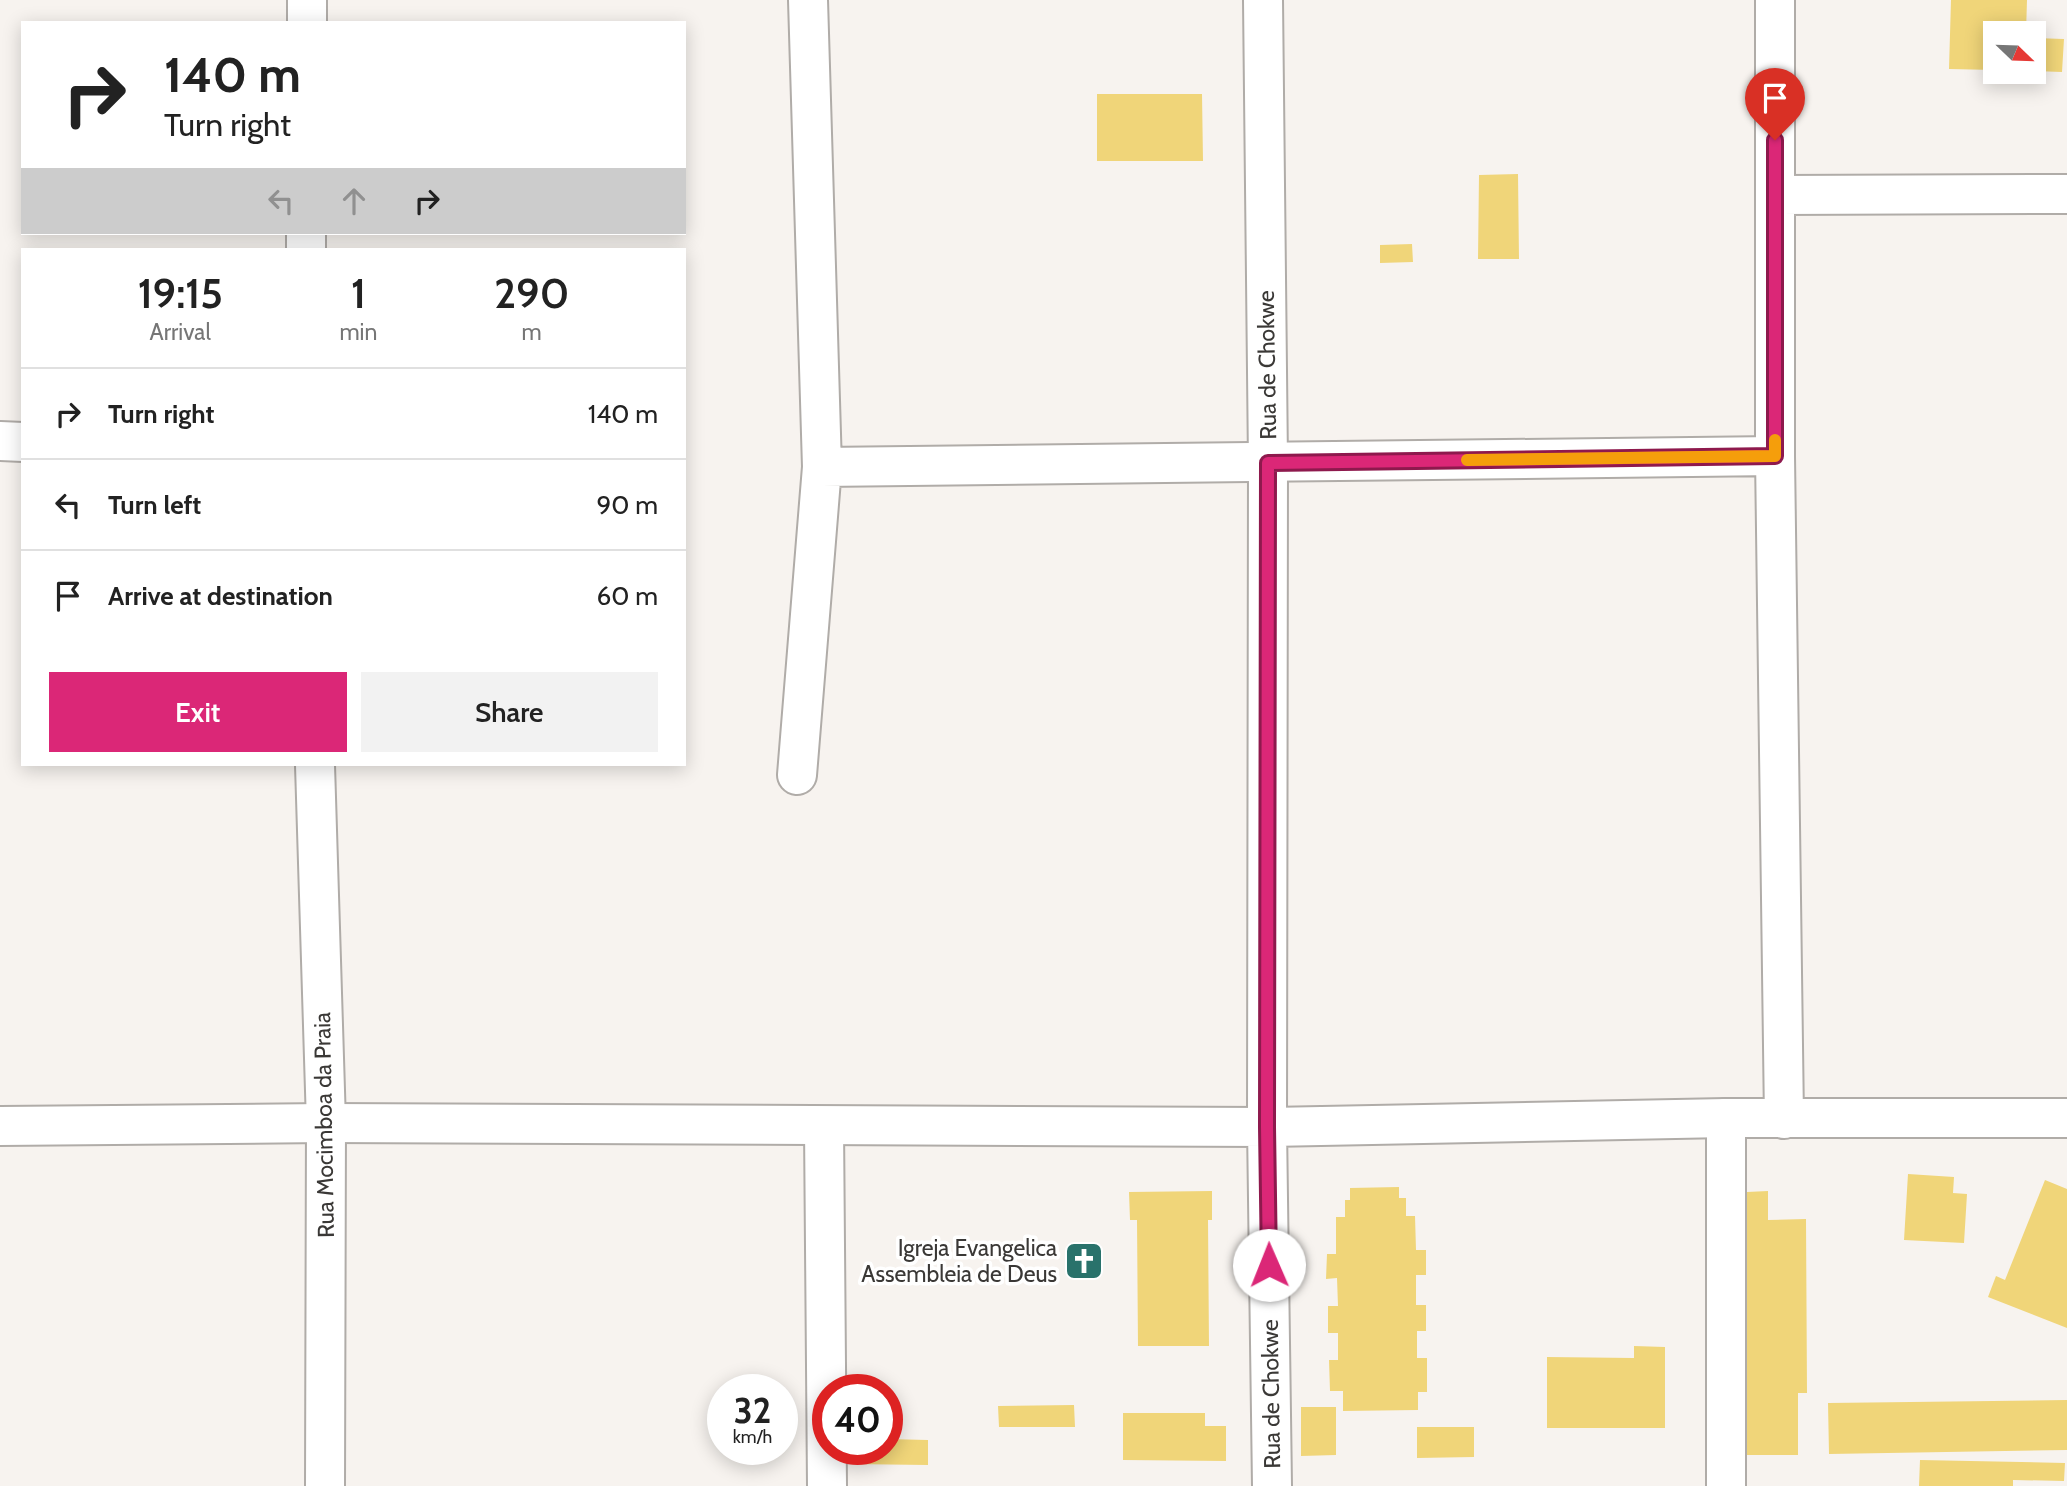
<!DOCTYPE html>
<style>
body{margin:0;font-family:Cabin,sans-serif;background:#f2f2f2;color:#222;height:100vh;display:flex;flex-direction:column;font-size:26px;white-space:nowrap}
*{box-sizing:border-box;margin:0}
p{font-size:23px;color:#767676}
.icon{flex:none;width:38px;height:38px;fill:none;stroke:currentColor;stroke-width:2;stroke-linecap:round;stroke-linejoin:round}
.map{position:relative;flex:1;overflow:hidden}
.details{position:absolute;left:21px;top:248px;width:665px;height:518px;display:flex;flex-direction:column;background:#fff;border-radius:0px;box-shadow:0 4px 18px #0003}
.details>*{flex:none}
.banner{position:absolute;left:21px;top:21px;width:665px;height:214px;border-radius:0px;box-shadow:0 4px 18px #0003;background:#fff;color:#222;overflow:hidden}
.needle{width:46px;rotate:113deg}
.tools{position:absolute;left:1983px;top:21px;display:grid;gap:14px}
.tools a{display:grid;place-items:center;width:63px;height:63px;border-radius:0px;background:#fff;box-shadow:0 4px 18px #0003;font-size:35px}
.speed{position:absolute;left:707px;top:1374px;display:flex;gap:14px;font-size:35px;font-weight:700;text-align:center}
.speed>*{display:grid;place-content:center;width:91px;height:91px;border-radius:50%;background:#fff;box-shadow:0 4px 18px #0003;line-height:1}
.speed small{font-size:18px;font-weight:400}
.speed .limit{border:10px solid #d22;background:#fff;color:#111}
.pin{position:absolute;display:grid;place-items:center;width:60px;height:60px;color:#fff;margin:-72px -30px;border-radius:50% 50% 50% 0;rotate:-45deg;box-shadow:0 0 7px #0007}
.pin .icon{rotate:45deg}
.me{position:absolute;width:77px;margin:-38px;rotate:359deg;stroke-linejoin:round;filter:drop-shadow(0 0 5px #0008)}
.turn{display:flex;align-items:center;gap:24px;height:147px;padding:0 28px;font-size:32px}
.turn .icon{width:91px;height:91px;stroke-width:2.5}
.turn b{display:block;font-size:49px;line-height:60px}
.lanes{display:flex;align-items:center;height:66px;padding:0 28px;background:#0003;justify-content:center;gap:35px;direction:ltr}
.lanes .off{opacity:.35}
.eta{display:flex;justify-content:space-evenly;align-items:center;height:119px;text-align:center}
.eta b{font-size:42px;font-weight:600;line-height:49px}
.cta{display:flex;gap:14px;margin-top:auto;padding:14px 28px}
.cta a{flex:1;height:80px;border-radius:0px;background:#db2777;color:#fff;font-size:28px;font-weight:600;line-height:80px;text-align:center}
.cta a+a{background:#f2f2f2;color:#222}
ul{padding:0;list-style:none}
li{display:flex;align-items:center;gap:21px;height:91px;padding:0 28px;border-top:2px solid #e0e0e0}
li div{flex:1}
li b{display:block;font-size:26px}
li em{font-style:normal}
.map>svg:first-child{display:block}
.building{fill:#f0d579}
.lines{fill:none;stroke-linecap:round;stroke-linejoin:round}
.minor-casing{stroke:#b0aca8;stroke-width:42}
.tertiary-casing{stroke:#b0aca8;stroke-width:42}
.minor{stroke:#fff;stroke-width:38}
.tertiary{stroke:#fff;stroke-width:38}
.route-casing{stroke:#8e194d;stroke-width:18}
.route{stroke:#db2777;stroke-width:12}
.slow{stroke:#f59e0b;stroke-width:12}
.labels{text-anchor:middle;stroke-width:7;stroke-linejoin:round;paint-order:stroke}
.street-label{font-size:23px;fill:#3a3836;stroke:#fff}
.poi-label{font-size:23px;fill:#3a3836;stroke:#fff;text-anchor:end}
</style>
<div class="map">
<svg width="2067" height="1486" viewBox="0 0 2067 1486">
<rect width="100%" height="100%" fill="#f7f3ef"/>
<path class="building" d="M1951 0H2027L2026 33H1995V70L1949 69Z
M2034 38 2064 39 2062 72 2034 71Z
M1097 94H1202L1203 161H1097Z
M1518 174 1519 259H1478L1479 175Z
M1412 244 1413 262 1380 263V245Z
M1908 1174 1954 1177 1953 1193 1967 1194 1964 1243 1904 1240Z
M2045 1180 2067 1189V1328L1988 1297 1996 1276 2005 1280Z
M1399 1187V1198H1406V1216H1415L1416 1250H1426V1275H1416V1305H1426V1331H1417V1358H1427V1392H1418V1410L1343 1411V1391H1330L1329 1360H1338V1333H1328V1306H1338L1337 1278 1326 1279 1327 1254H1336V1217H1345V1200H1350V1188Z
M1212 1191V1220H1208L1209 1346H1138L1137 1220H1130L1129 1192Z
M1768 1191V1220L1806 1219 1807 1393H1798V1455H1747V1192Z
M1634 1346 1665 1347V1428H1547V1357L1634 1358Z
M2067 1400V1450L1829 1454 1828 1403Z
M1074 1405 1075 1427H999L998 1406Z
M1301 1407H1336V1455L1301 1456Z
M1123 1413H1205V1426H1226V1461L1123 1460Z
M1417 1427H1474V1457L1417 1458Z
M887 1439 928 1440V1465L849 1464V1449H887Z
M1920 1460 2065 1463 2064 1481 2013 1480V1486H1919Z"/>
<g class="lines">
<defs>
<path id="minor" d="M1775 0V456L1784 1119
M307 23V0
M1775 195 2067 194
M306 250V233
M0 441 23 442
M822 467 1775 456
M315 765 326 1123 325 1486
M797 775 822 467 808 0
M1726 1118V1486
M824 1126 827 1486"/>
<path id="tertiary" d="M1263 0 1268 463 1267 1127 1272 1486
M0 1126 326 1123 1267 1127 1726 1118H2067"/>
</defs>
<use href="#minor" class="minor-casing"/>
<use href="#tertiary" class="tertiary-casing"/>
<use href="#minor" class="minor"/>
<use href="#tertiary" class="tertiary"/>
</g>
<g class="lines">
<defs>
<path id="route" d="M1269 1265 1267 1127 1268 463 1775 456V140"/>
</defs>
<use href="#route" class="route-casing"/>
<use href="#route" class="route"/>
<path class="slow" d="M1467 460 1775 456V440"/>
</g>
<defs>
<symbol id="church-square" viewBox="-11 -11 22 22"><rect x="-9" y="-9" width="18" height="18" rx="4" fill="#29726b" stroke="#fff"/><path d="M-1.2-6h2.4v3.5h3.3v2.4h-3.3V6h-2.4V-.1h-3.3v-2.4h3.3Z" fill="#fff"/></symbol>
</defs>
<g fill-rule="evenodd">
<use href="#church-square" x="1062" y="1239" width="44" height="44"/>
</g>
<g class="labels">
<g class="street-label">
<text transform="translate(1267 365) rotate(-91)" y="8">Rua de Chokwe</text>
<text transform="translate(324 1125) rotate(-91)" y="8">Rua Mocimboa da Praia</text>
<text transform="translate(1271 1394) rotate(-91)" y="8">Rua de Chokwe</text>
</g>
<g class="poi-label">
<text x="1057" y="1256">Igreja Evangelica<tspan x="1057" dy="26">Assembleia de Deus</tspan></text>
</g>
</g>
</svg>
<div class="tools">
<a><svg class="needle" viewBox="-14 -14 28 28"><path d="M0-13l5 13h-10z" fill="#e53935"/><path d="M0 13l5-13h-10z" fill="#767676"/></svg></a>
</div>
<div class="speed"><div>32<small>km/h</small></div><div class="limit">40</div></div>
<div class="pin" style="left:1775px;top:140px;background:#d93025"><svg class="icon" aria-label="arrive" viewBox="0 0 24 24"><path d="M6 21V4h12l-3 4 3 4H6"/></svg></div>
<svg class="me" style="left:1269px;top:1265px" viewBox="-20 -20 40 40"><circle r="19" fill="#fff"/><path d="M0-13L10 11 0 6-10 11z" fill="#db2777"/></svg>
<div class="banner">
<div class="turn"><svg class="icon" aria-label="right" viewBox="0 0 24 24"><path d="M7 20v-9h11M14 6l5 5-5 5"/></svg><div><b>140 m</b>Turn right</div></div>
<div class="lanes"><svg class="icon off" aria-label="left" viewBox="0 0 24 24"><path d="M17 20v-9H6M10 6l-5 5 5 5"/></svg><svg class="icon off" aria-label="ahead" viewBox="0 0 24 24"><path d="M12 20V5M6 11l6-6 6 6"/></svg><svg class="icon" aria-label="right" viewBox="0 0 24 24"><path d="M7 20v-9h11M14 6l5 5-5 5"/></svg></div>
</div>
<section class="details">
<div class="eta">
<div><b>19:15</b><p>Arrival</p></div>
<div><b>1</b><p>min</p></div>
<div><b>290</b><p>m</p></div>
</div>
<ul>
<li><svg class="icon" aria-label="right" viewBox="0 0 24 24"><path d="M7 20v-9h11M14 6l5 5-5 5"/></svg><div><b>Turn right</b></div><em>140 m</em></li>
<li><svg class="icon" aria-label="left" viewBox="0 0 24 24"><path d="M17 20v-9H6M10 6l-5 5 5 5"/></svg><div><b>Turn left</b></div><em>90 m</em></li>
<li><svg class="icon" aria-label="arrive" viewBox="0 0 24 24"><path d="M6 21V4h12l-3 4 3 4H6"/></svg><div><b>Arrive at destination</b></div><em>60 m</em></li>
</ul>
<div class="cta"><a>Exit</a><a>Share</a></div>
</section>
</div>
